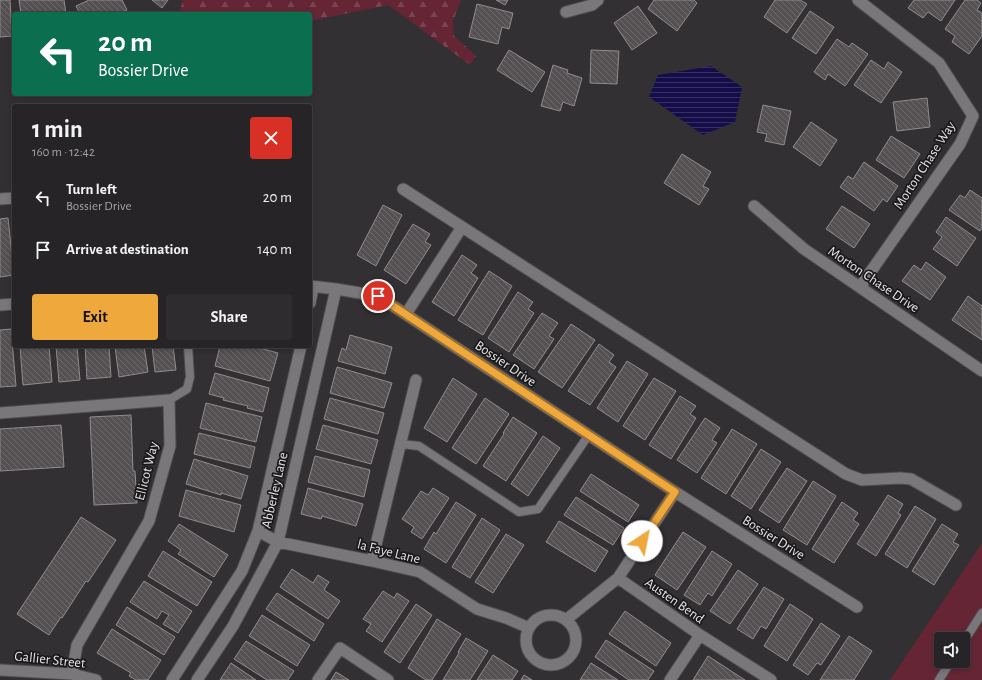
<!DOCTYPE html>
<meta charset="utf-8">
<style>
body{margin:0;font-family:"Alegreya Sans",sans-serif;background:#2e2c2e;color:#f1f3f6;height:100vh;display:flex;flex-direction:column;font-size:15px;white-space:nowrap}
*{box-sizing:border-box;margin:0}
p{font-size:13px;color:#a4a4a7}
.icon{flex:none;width:22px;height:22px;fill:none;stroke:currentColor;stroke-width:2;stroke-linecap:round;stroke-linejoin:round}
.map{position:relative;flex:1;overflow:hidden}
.details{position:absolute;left:12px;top:104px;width:300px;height:244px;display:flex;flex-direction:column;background:#262426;border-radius:4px;box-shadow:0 2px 6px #0003,0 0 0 1px #424143}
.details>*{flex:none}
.hud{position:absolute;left:12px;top:12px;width:300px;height:84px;border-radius:4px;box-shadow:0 2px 6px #0003,0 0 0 1px #424143;background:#0b6e4f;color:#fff;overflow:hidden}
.buttons{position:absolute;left:934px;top:632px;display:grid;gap:8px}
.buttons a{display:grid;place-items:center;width:36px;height:36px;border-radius:4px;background:#262426;box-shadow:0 2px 6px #0003,0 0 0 1px #424143;font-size:20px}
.pin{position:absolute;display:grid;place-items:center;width:34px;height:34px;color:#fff;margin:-17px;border:2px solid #fff;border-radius:50%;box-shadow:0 1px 4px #0007}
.me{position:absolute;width:44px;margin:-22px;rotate:34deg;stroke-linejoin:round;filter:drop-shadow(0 0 3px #0008)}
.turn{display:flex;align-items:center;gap:14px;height:84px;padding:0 20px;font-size:18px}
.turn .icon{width:52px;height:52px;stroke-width:2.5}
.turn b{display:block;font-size:28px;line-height:34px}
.round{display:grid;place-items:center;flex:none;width:42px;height:42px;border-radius:4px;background:#2e2c2e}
.head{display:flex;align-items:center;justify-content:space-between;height:68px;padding:0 20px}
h1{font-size:24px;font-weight:700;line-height:30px}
.action{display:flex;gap:8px;margin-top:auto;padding:8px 20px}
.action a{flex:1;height:46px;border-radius:4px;background:#eea83c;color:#111;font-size:16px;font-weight:700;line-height:46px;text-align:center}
.action a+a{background:#2e2c2e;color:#f1f3f6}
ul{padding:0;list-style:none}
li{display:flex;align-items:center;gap:12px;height:52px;padding:0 20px}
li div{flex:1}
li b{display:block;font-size:15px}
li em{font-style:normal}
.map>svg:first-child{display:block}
.forest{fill:url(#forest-firs)}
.green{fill:#652535;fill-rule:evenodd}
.water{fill:url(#water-rules)}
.building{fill:url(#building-back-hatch);stroke:#908c8e}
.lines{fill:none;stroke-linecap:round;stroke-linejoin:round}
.service-casing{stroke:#4f4d50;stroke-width:10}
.minor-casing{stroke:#4f4d50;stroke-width:13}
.service{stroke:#7a777a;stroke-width:8}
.minor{stroke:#7a777a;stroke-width:11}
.route-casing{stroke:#9b6d27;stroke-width:10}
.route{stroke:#eea83c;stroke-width:7}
.labels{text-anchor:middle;stroke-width:3.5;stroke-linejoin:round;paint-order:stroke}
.street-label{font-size:14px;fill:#e6e4e6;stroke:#1a191a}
</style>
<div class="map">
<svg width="982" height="680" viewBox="0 0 982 680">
<defs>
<pattern id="forest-firs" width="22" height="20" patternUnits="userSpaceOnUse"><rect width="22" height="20" fill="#652535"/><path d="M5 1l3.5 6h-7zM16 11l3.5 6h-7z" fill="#7b4452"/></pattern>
<pattern id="water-rules" width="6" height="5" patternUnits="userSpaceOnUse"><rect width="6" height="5" fill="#140d49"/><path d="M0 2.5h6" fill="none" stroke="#363063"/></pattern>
<pattern id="building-back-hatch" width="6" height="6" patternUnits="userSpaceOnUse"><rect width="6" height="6" fill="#555153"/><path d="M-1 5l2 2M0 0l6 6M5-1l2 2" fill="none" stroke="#6d6a6c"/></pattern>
</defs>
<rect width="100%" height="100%" fill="#333033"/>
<path class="forest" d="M183 0H461L453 21 454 36 476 56 470 65 388 5 310 21V14H179Z"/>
<path class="green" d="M982 543V680H890ZM941 639H963V661H941Z"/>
<path class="water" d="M711 66 742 87 735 122 703 135 649 97 658 75Z"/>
<path class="building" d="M0 0H10L12 36 0 37Z
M19 0H64L66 14H21Z
M89 0H122L127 10 118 14H80L76 6Z
M152 0H168L162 8Z
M496 0H508L505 5Z
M654 0H694L697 3 677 31 648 9Z
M775 0H800L807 4 787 33 764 17Z
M914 0H955L941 21 928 12 923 18 908 8Z
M965 0H977L981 3 977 10 982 13V36L969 54 952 42 955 36 945 29Z
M477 4 513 13 509 29 502 27 498 44 469 37Z
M638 6 657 33 632 50 614 23Z
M810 11 834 27 816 54 792 38Z
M837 39 849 47 852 43 868 54 845 86 828 74 825 80 814 72Z
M509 50 545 72 532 92 497 70Z
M591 50 619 51 617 84 590 83Z
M871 60 884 69 888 62 902 72 881 103 854 85Z
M553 65 568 70 567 73 582 78 574 106 563 102 560 111 541 106Z
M927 98 930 127 897 131 893 102Z
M763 105 791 111 784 145 765 141 767 134 757 132Z
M811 122 837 140 820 166 793 147Z
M891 136 920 154 904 178 876 160Z
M682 154 711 172 703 186 709 189 699 205 664 183Z
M864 162 898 186 887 202 883 199 874 211 840 187 848 176 853 179Z
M970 190 982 198V228L980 231 949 210 960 195 965 198Z
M383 205 402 215 376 266 357 255Z
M842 206 870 224 854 248 826 229Z
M946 217 976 238 957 266 933 249 942 237 936 232Z
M8 218 14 275 0 277V219Z
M413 224 430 234 425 242 431 245 406 284 384 270Z
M462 255 477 265 471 273 478 278 454 316 432 302Z
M926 262 946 277 930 300 902 281 914 265 921 270Z
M489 271 512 286 483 335 458 320Z
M518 292 533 302 528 309 534 313 509 352 488 338Z
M968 296 982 306V340L952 320Z
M542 313 558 323 549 336 554 339 534 369 513 355Z
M571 324 595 340 562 388 538 372Z
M11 329 16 386 0 387V330Z
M350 335 392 347 385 374 338 361 342 348 346 350Z
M599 344 614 355 609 362 616 367 590 405 568 391Z
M20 346H49L52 382 23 385Z
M56 346H77L80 380 59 382Z
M85 346H109L111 377 87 379Z
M118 346H144L148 372 119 377 115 347Z
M152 346H173L176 370 155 372Z
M220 346H252L278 353 270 381 215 366Z
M627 361 648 374 618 422 597 408Z
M337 367 392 383 384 408 330 393Z
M215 373 269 388 263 412 247 408 248 406 223 400 224 398 209 394Z
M453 378 477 394 447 442 424 428Z
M654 378 676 391 645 440 623 426Z
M680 396 696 406 690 414 696 418 671 459 649 445Z
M330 398 384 413 378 434 324 419Z
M485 398 509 414 476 464 452 448Z
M206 403 262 417 256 442 200 428Z
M131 415 133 471H135L137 503 94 505 90 417Z
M513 417 537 433 506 481 483 466 504 434 503 433Z
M705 418 720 428 712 440 717 443 697 473 677 460Z
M61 425 64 467 0 471V429Z
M323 425 378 440 371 464 316 449Z
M732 429 757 444 726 494 701 478Z
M199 433 255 447 250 468 194 454Z
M543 436 560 448 528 496 511 484Z
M761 449 781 462 751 509 731 496Z
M315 456 370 470 364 497 308 482Z
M194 459 248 476 241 499 221 493V495L186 484Z
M787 468 807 481 779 523 759 510Z
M591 474 639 505 628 522 580 491Z
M813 481 836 496 807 545 783 530Z
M308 488 363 504 356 526 322 516 321 519 301 514Z
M433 488 449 498 422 539 411 532 414 527 402 519 421 491 428 495Z
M186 490 241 505 234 532 179 516Z
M888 495 903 504 898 513 901 515 876 556 857 544Z
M576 497 624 528 613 545 564 515Z
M456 502 476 515 446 563 424 549 434 532 436 534Z
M842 502 858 513 853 520 859 524 834 563 812 549Z
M915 506 936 519 907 568 885 554Z
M81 517 116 540 88 582 86 581 62 618 61 617 49 635 17 614Z
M482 518 500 530 470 578 452 567Z
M559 521 608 551 595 572 546 542Z
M179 524 228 555 214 577 178 554 181 550 168 541Z
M942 524 958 534 953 542 959 545 934 585 912 571Z
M683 532 706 547 677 590 655 575Z
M506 534 524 545 493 593 475 582Z
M163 551 212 582 197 606 148 576Z
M712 551 732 564 712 596 708 593 700 605 684 595Z
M292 569 313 583 318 575 329 582 324 590 340 601 328 619 280 587Z
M738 570 758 584 730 624 710 611Z
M144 581 192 611 178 633 163 624 169 615 162 611 157 619 130 602Z
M764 587 784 599 766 629 761 626 753 639 737 629Z
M383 591 394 598 397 593 409 601 382 642 366 631 371 624 363 619Z
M277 593 324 624 314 641 266 609Z
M416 604 432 615 400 663 384 652Z
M790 604 813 619 787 661 764 646Z
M127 607 175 637 164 655 116 625Z
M625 611 671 643 656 666 609 634Z
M262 615 310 645 297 666 249 636Z
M437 619 461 634 432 680H426L408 668Z
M821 623 840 636 821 665 817 663 808 675 793 665Z
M112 629 161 660 148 680H136L129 676 131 673 97 653Z
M849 636 872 651 854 680H820Z
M466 638 488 651 470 680H443L459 653 458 652Z
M606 640 654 671 648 680H629L595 657Z
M246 641 294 671 288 680H267L234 659Z
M493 655 518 671 512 680H477Z
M708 656 745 680H693Z
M231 663 256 680H220Z
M591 663 618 680H580Z
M336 672 349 680H331Z
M524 675 532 680H521Z"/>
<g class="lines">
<defs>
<path id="service" d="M169 400 187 389 190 377 188 346
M401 444 419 446 519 512 538 509 588 436
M963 643 982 613
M939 680 951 661"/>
<path id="minor" d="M858 0 939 63 973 116 960 144 860 287
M566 12 592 5 598 0
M403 189 846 474 862 480 900 478 911 479 956 505
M0 199 14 198
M754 206 804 249 982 371
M310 286 336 289 378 296 675 492 618 578
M310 303 313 287
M0 305 14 304
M406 314 462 227
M0 413 169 400 170 446 149 521 77 645 72 674
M675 492 857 607
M258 531 278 542 372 561 420 572 477 609 506 618 529 628
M372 561 416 380
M526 640a25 25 0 1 1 50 0a25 25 0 1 1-50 0Z
M567 619 618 578 700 635 771 680
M0 670 72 674 96 680
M172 680 242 571 258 531 301 346
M197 680 233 626 278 542 336 289
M318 680 340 648 388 680
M670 680 700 635"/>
</defs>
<use href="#service" class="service-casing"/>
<use href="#minor" class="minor-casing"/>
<use href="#service" class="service"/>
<use href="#minor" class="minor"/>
</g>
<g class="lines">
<defs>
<path id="route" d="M378 296 675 492 642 541"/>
</defs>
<use href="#route" class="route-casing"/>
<use href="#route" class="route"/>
</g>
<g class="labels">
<g class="street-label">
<text transform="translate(924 165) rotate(-57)" y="5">Morton Chase Way</text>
<text transform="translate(874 279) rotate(34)" y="5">Morton Chase Drive</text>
<text transform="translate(506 363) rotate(34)" y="5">Bossier Drive</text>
<text transform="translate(146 471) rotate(-76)" y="5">Ellicot Way</text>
<text transform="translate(274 490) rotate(-77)" y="5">Abberley Lane</text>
<text transform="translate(774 537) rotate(32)" y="5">Bossier Drive</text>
<text transform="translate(389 551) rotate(14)" y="5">la Faye Lane</text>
<text transform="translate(675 600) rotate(35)" y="5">Austen Bend</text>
<text transform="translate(50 659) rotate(6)" y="5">Gallier Street</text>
</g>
</g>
</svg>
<div class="buttons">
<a><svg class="icon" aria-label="sound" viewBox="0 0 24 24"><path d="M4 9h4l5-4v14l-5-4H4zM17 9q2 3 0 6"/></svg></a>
</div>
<div class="pin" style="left:378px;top:296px;background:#d93025"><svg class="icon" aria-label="arrive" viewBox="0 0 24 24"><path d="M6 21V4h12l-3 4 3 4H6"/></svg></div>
<svg class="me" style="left:642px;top:541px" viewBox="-20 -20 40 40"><circle r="19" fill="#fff"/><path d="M0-13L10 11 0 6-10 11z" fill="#eea83c"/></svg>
<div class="hud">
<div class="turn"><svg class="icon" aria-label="left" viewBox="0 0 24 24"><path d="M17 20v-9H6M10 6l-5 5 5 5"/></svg><div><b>20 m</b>Bossier Drive</div></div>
</div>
<section class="details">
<div class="head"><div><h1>1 min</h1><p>160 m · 12:42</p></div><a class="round" style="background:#d93025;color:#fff"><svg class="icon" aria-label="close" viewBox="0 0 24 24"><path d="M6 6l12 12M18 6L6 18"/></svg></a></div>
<ul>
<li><svg class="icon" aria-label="left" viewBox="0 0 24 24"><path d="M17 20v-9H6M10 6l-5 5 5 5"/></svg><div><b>Turn left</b><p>Bossier Drive</p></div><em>20 m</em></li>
<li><svg class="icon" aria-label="arrive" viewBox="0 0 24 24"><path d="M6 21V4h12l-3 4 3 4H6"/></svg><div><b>Arrive at destination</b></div><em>140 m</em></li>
</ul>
<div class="action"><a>Exit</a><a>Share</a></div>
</section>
</div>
